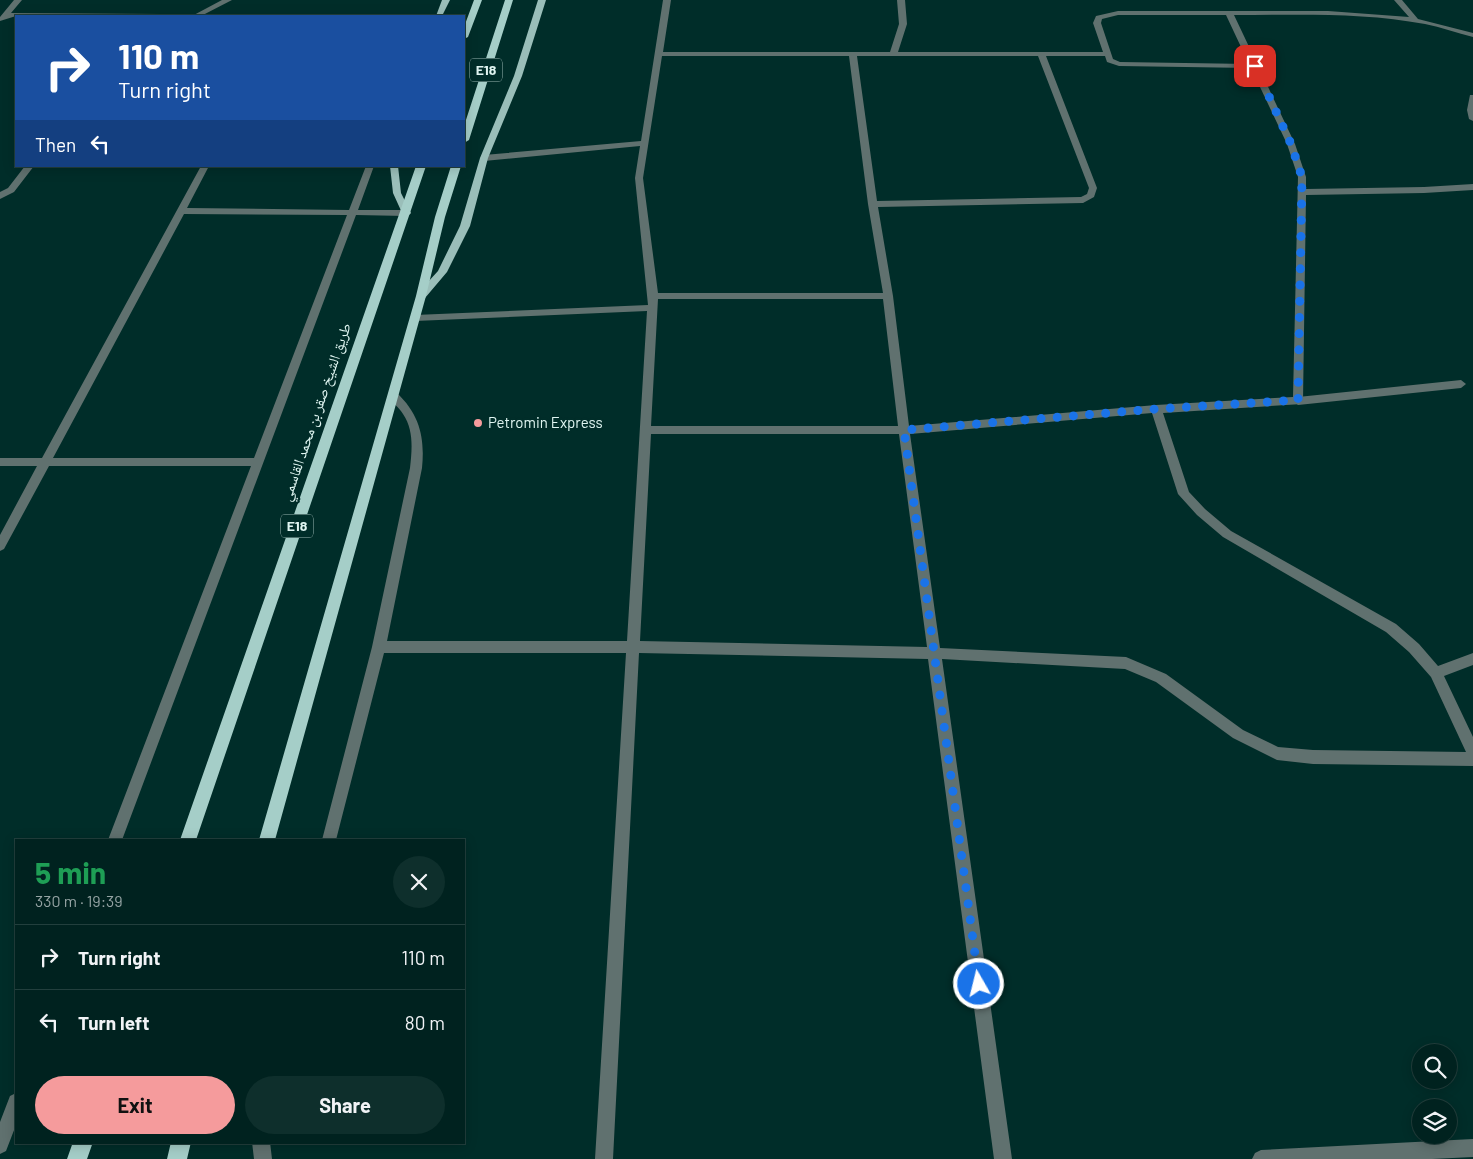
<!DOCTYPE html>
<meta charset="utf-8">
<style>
body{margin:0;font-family:Barlow,"Noto Naskh Arabic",sans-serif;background:#0e2f2c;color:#f1f3f6;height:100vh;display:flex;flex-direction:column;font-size:19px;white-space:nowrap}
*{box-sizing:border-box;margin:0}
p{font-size:16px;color:#95a4a4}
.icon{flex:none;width:28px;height:28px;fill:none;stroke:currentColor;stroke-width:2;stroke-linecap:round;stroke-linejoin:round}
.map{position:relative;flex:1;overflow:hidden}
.panel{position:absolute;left:15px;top:839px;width:450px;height:305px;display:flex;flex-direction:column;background:#00221f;border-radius:0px;box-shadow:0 2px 12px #0003,0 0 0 1px #223f3d}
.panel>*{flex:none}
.hud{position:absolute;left:15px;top:15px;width:450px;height:152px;border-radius:0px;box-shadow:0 2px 12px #0003,0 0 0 1px #223f3d;background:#1a4fa0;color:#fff;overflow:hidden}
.controls{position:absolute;left:1412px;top:1044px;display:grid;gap:10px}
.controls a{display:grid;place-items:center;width:45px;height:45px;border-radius:50%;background:#00221f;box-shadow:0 2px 12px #0003,0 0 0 1px #223f3d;font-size:25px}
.pin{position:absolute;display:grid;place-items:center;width:42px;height:42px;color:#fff;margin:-21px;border-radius:10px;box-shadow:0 2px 8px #0006}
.me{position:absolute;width:55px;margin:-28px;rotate:352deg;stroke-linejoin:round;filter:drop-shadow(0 0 4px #0008)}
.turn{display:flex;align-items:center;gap:18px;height:105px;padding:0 20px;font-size:22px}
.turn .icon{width:65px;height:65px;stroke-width:2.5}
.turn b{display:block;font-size:35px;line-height:42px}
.then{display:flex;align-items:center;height:48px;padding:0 20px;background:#0003;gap:10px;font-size:19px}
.round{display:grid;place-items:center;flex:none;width:52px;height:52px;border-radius:26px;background:#0e2f2c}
.head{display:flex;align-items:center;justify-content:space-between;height:85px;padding:0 20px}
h1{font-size:30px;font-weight:700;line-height:38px;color:#1e9e55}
.primary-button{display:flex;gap:10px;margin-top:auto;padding:10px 20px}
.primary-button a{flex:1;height:58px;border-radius:30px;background:#f59b9c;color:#111;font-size:20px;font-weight:700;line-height:58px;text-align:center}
.primary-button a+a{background:#0e2f2c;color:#f1f3f6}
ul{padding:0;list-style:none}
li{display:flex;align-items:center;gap:15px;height:65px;padding:0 20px;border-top:1px solid #223f3d}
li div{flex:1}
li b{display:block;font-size:19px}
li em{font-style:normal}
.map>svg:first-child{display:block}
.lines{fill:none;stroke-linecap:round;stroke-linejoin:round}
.service{fill:#60716f;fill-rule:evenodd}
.minor{fill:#60716f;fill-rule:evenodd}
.primary{fill:#9abeb9;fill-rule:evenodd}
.trunk{fill:#a5cec8;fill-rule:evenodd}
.route{stroke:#1a73e8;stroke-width:9;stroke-dasharray:0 16.2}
.poi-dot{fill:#f59b9c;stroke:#002d29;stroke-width:2}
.labels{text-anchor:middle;stroke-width:4.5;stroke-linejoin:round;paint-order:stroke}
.shield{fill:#002d29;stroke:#9cb9b5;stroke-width:1}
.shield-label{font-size:14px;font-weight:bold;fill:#dff5f1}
.street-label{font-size:15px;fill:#dff5f1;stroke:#002d29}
.poi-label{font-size:15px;fill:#dff5f1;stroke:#002d29;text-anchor:start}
</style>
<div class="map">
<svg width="1473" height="1159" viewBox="0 0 1473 1159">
<rect width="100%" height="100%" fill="#002d29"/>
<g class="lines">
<path class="service" d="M14 0H22L11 13 161 14 165 16H16L0 21V17Z
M222 0H232L201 16H192Z
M25 166H34L14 192 0 199V192L8 188Z
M201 166H209L187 208 349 210 366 166H374L358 210H406L411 213 406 216 356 215 122 840H108L251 466H49L4 549 0 551V535L37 466H0V458H42ZM184 214 347 215 254 458H53Z
M1461 380 1466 384 1461 388 1298 405 1293 401 1298 397Z
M16 1093V1125L6 1151 0 1154V1122L10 1096Z"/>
<path class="minor" d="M663 0H671L663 52H890L899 24 897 0H905L907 24 898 52H1103L1093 23 1096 16 1118 11H1328L1409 17 1394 0H1402L1418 19 1473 33V37C1457 33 1441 27 1425 24 1362 12 1297 15 1234 15L1295 144 1306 177V189L1424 187 1473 184V190L1424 193 1306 195 1303 401 1302 404 1163 413 1189 492 1205 509 1231 531 1396 624 1419 644 1438 666 1473 653V665L1444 676 1473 737V766L1313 764 1277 760 1233 738 1156 682 1125 669 942 659 1012 1159H994L928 659 639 653 613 1159H595L626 653H384L336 840H322L372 647 410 468C412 450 414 430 403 414 399 407 392 403 388 396L389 393H397C420 415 425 438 422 468L387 641H627L647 311 415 321 410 318 415 315 648 305 635 178 640 146 484 161 480 158 484 155 641 141ZM1118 15H1226L1249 64 1120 62 1113 59 1101 23 1102 19ZM662 56H849L868 204 883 293H658L643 178ZM857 56H1038L1089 188 1087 194 1081 197 877 201ZM1046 56H1105L1107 62 1119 66 1251 68 1287 144 1298 177 1293 397 1156 405 909 426 893 296 878 207 1083 203 1094 197 1097 188ZM658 299H883L898 426H651ZM1152 413 1178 494 1197 515 1223 537 1386 632 1409 652 1431 677 1466 752 1313 750 1278 747 1243 730 1166 674 1126 657 940 648 910 434ZM651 434H899L927 647 640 641Z
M1470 95H1473V121L1469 119 1467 110Z
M1473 1139V1157L1432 1159H1252L1255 1153 1261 1150Z
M252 1142H270L272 1159H254Z"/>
<path class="primary" d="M442 0H450L442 16H436Z
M538 0H546L522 76 488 158 470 226 447 272 425 298H417V294L438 271 460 226 480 158 514 76Z
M390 166H398L401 193 411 213 409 215H403L393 193Z"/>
<path class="trunk" d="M474 0H482L468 37 464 39V27Z
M505 0H513L469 140 464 143V126Z
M416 166H426L196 840H180Z
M451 166H461L445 217 426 296 275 840H259L416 296 435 217Z
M73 1142H93L87 1159H67Z
M171 1142H191L187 1159H167Z"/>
</g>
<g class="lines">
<path class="route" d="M979 984 904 430 1156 409 1298 400 1302 177 1291 144 1255 66"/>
</g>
<circle class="poi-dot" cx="478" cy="423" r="5"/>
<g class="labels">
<g class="shield">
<rect x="470" y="58.5" width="32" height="23" rx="4"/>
<rect x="281" y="514.5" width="32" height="23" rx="4"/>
</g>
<g class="shield-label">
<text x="486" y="75">E18</text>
<text x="297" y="531">E18</text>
</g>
<g class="street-label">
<text transform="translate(316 412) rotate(-71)" y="5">طريق الشيخ صقر بن محمد القاسمي</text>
</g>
<g class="poi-label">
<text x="488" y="428">Petromin Express</text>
</g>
</g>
</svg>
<div class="controls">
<a><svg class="icon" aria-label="search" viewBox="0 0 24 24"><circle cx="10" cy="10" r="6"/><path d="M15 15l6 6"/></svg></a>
<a><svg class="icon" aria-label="layers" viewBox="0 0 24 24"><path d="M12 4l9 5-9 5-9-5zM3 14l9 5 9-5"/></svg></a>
</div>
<div class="pin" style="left:1255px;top:66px;background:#d93025"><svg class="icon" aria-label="arrive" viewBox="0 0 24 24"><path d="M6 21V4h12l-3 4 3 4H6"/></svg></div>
<svg class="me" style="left:979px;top:984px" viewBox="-20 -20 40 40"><circle r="17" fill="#1a73e8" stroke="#fff" stroke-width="3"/><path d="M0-11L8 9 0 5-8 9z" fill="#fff"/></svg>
<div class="hud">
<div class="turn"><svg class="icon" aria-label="right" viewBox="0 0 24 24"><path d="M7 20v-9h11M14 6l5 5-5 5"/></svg><div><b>110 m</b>Turn right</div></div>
<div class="then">Then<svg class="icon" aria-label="left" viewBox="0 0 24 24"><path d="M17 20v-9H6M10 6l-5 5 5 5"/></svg></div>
</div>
<section class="panel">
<div class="head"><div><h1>5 min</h1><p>330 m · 19:39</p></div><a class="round"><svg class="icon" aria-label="close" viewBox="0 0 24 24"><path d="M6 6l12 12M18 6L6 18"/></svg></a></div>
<ul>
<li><svg class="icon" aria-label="right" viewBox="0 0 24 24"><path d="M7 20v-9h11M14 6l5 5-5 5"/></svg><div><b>Turn right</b></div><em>110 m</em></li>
<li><svg class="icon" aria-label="left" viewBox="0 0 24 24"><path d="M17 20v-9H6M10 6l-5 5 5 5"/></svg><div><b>Turn left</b></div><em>80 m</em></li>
</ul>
<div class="primary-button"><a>Exit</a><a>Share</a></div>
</section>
</div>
